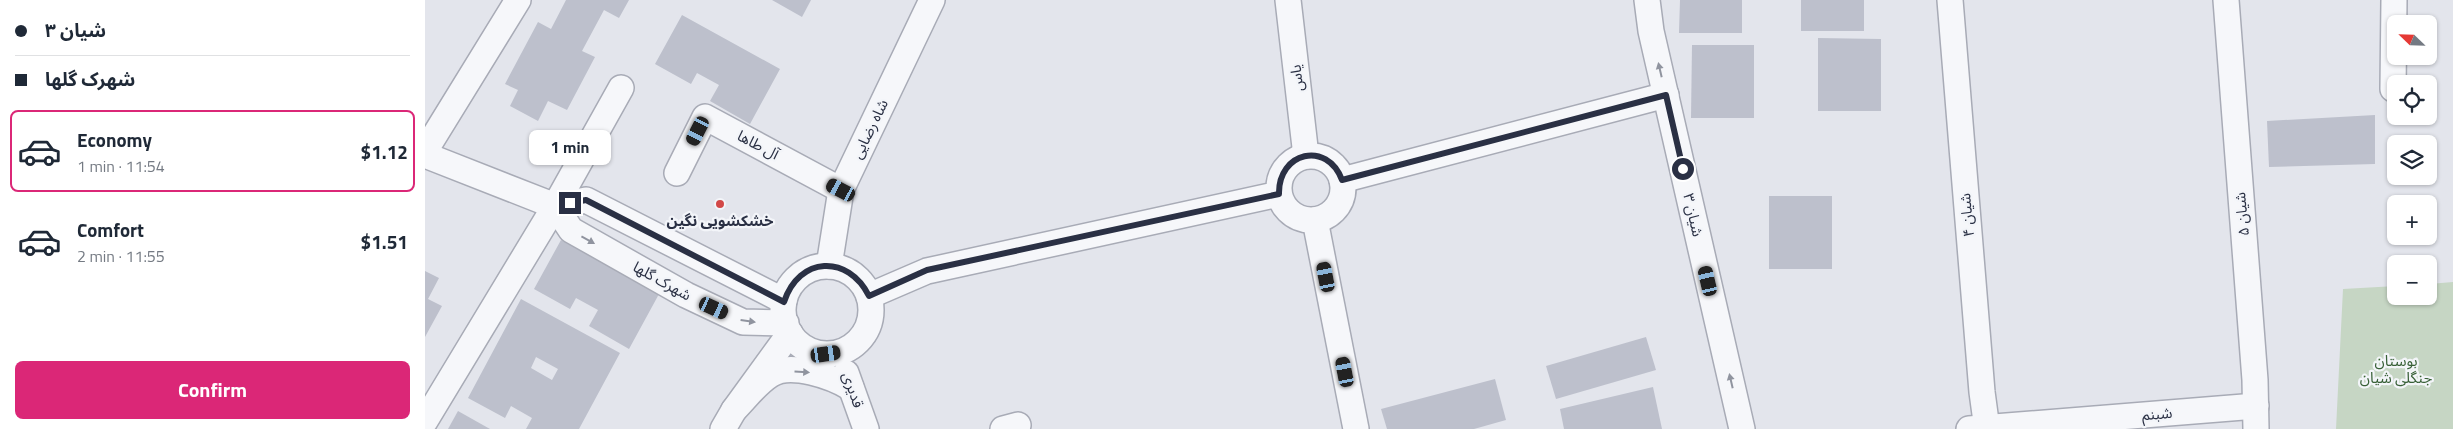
<!DOCTYPE html>
<meta charset="utf-8">
<style>
:root{--surface:#fff;--page:#f6f6f7;--text:#1f2937;--muted:#747a83;--line:#e0e1e3;--accent:#db2777}
body{margin:0;font-family:"Titillium Web","Noto Sans Arabic",sans-serif;background:var(--page);color:var(--text);height:100vh;display:flex;flex-direction:column;font-size:19px;white-space:nowrap}
*{box-sizing:border-box;margin:0}
p{font-size:16px;color:var(--muted)}
.icon{flex:none;width:28px;height:28px;fill:none;stroke:currentColor;stroke-width:2;stroke-linecap:round;stroke-linejoin:round}
.map{position:relative;flex:1;overflow:hidden}
.panel{display:flex;flex-direction:column;background:var(--surface);width:425px}
.panel>*{flex:none}
.top-card{display:grid;align-content:center;height:110px;padding:0 15px;background:var(--surface)}
.needle{width:32px;rotate:293deg}
.fabs{position:absolute;left:1962px;top:15px;display:grid;gap:10px}
.fabs a{display:grid;place-items:center;width:50px;height:50px;border-radius:8px;background:var(--surface);box-shadow:0 1px 4px #0004;font-size:25px}
.end{position:absolute;width:22px;height:22px;margin:-11px;border:6px solid #2a3044;background:#fff;box-shadow:0 0 0 2px #fff}
.from{border-radius:50%}
.bubble{position:absolute;height:35px;border-radius:8px;background:var(--surface);box-shadow:0 1px 4px #0004;font-size:16px;font-weight:700;line-height:35px;text-align:center}
.car{position:absolute;width:15px;height:30px;margin:-15px -8px;border-radius:6px;box-shadow:0 0 4px 1px #0007;background:linear-gradient(#222 24%,#8ab4d8 0 40%,#222 0 76%,#8ab4d8 0 86%,#222 0)}
.top-card b{display:flex;align-items:center;gap:18px;height:48px;font-size:19px}
.top-card b+b{border-top:1px solid var(--line)}
.top-card i{width:12px;height:12px;background:var(--text)}
ul{padding:0;list-style:none}
li{display:flex;align-items:center;gap:15px;height:82px;margin:0 10px 8px;padding:0 5px;border:2px solid transparent;border-radius:8px}
li div{flex:1}
li b{display:block;font-size:19px}
li em{font-style:normal;font-weight:700}
li.on{border-color:var(--accent)}
li>.icon{width:45px;height:45px;stroke-width:1.5}
.primary-button{display:flex;gap:10px;margin-top:auto;padding:10px 15px}
.primary-button a{flex:1;height:58px;border-radius:8px;background:var(--accent);color:#fff;font-size:20px;font-weight:700;line-height:58px;text-align:center}
main{display:flex;flex:1;min-height:0}
.map>svg:first-child{display:block}
</style>
<main>
<section class="panel">
<div class="top-card">
<b><i class="from"></i>شیان ۳</b>
<b><i></i>شهرک گلها</b>
</div>
<ul>
<li class="on"><svg class="icon" aria-label="car" viewBox="0 0 24 24"><path d="M5 17H2v-5l4-1 3-4h7l3 4 3 1v5h-3M9 17h6M6 11h13"/><circle cx="7" cy="17" r="2"/><circle cx="17" cy="17" r="2"/></svg><div><b>Economy</b><p>1 min · 11:54</p></div><em>$1.12</em></li>
<li><svg class="icon" aria-label="car" viewBox="0 0 24 24"><path d="M5 17H2v-5l4-1 3-4h7l3 4 3 1v5h-3M9 17h6M6 11h13"/><circle cx="7" cy="17" r="2"/><circle cx="17" cy="17" r="2"/></svg><div><b>Comfort</b><p>2 min · 11:55</p></div><em>$1.51</em></li>
</ul>
<div class="primary-button"><a>Confirm</a></div>
</section>
<div class="map">
<svg width="2028" height="429" viewBox="0 0 2028 429">
<rect width="100%" height="100%" fill="#e3e5ec"/>
<polygon fill="#c6d6c4" points="2028,282 2028,429 1911,429 1918,289 1971,286 1971,296 2004,296 2004,284"/>
<g fill="#bdc0cc" fill-rule="evenodd">
<polygon points="141,0 204,0 194,18 179,10 157,51 170,57 142,110 123,101 113,121 85,106 93,90 80,84 113,22 126,29"/>
<polygon points="347,0 386,0 377,17"/>
<polygon points="1255,0 1317,0 1317,33 1254,33"/>
<rect x="1376" y="0" width="63" height="31"/>
<polygon points="257,15 355,69 325,124 285,101 294,85 272,73 266,84 230,64"/>
<polygon points="1393,38 1456,39 1456,111 1393,111"/>
<polygon points="1267,45 1329,45 1329,118 1266,118"/>
<polygon points="1950,115 1950,164 1844,167 1842,121"/>
<rect x="1344" y="196" width="63" height="73"/>
<polygon points="136,240 234,294 204,349 164,326 173,310 151,298 145,309 109,289"/>
<polygon points="0,271 14,278 3,299 17,306 0,337"/>
<path d="M96,299l99,54 -41,76h-53l6,-11 -21,-12 -6,12 -37,-20zM111,357l22,12 -6,11 -21,-12z"/>
<polygon points="1221,337 1231,370 1131,399 1121,366"/>
<polygon points="1070,379 1081,420 1049,429 962,429 956,409"/>
<polygon points="1228,387 1237,429 1139,429 1135,409"/>
<polygon points="33,411 65,429 23,429"/>
</g>
<g fill="none" stroke-linecap="round" stroke-linejoin="round">
<defs>
<g id="street">
<polyline points="863,0 881,156"/>
<polyline points="1222,0 1226,31 1317,429"/>
<polyline points="1525,0 1557,392 1562,429"/>
<polyline points="1801,0 1830,380 1831,429"/>
<polyline points="1968,89 1969,0"/>
<polyline points="0,151 93,0"/>
<polyline points="0,155 130,206 161,200 359,301"/>
<circle cx="886" cy="188" r="32"/>
<polyline points="252,173 280,117 416,190"/>
<polyline points="917,180 1241,95"/>
<polyline points="130,206 146,230 261,295 318,322 361,323"/>
<polyline points="890,220 931,429"/>
<polyline points="404,266 416,190 507,0"/>
<circle cx="402" cy="310" r="44"/>
<polyline points="444,296 502,271 854,194"/>
<polyline points="421,373 441,429"/>
<path d="M309,410c11,-11 22,-26 36,-35 20,-14 63,2 81,13"/>
<polyline points="0,421 130,206 196,88"/>
<polyline points="298,429 309,410 365,333"/>
<polyline points="578,429 593,425"/>
<polyline points="1544,429 1831,406"/>
</g>
</defs>
<use href="#street" stroke="#a8abb6" stroke-width="28"/>
<use href="#street" stroke="#f6f7fa" stroke-width="25"/>
</g>
<defs><path id="oneway-solid" d="M-6-.8H1V-3.2L6.5 0L1 3.2V.8H-6Z" transform="scale(1.25)"/></defs>
<g fill="#90949f">
<use href="#oneway-solid" transform="translate(1235 70) rotate(-103)"/>
<use href="#oneway-solid" transform="translate(163 240) rotate(29)"/>
<use href="#oneway-solid" transform="translate(323 321) rotate(8)"/>
<use href="#oneway-solid" transform="translate(377 372) rotate(3)"/>
<use href="#oneway-solid" transform="translate(1306 381) rotate(-103)"/>
</g>
<g fill="none" stroke-linecap="round" stroke-linejoin="round">
<path stroke="#2a3044" stroke-width="6" d="M145,203l16,-3 198,102c15,-46 64,-48 85,-6l58,-26 352,-76c-1,-42 48,-54 63,-14l324,-85 17,74"/>
</g>
<circle fill="#d24847" stroke="#f3f5f9" stroke-width="2" cx="295" cy="204" r="5"/>
<g text-anchor="middle" stroke-width="4.5" stroke-linejoin="round" paint-order="stroke">
<g font-size="15" fill="#2a3044" stroke="#f3f5f9">
<text transform="translate(872 78) rotate(-97)" y="5">یاس</text>
<text transform="translate(445 129) rotate(-64)" y="5">شاه رضایی</text>
<text transform="translate(333 145) rotate(28)" y="5">آل طاها</text>
<text transform="translate(1817 214) rotate(-95)" y="5">شیان ۵</text>
<text transform="translate(1268 215) rotate(77)" y="5">شیان ۳</text>
<text transform="translate(1542 215) rotate(-95)" y="5">شیان ۴</text>
<text transform="translate(237 281) rotate(29)" y="5">شهرک گلها</text>
<text transform="translate(428 390) rotate(71)" y="5">قدیری</text>
<text transform="translate(1732 414) rotate(-5)" y="5">شبنم</text>
</g>
<g font-size="15" font-weight="bold" fill="#2a3044" stroke="#f3f5f9">
<text x="295" y="226">خشکشویی نگین</text>
</g>
<g font-size="15" fill="#386037" stroke="#f3f5f9">
<text x="1971" y="366">بوستان<tspan x="1971" dy="17">جنگلی شیان</tspan></text>
</g>
</g>
</svg>
<div class="fabs">
<a><svg class="needle" viewBox="-14 -14 28 28"><path d="M0-13l5 13h-10z" fill="#e53935"/><path d="M0 13l5-13h-10z" fill="#747a83"/></svg></a>
<a><svg class="icon" aria-label="locate" viewBox="0 0 24 24"><circle cx="12" cy="12" r="6"/><path d="M12 2v4M12 18v4M2 12h4M18 12h4"/></svg></a>
<a><svg class="icon" aria-label="layers" viewBox="0 0 24 24"><path d="M12 4l9 5-9 5-9-5zM3 14l9 5 9-5"/></svg></a>
<a>+</a>
<a>−</a>
</div>
<i class="end from" style="left:1258px;top:169px"></i>
<i class="end" style="left:145px;top:203px"></i>
<div class="bubble" style="left:104px;top:130px;width:82px">1 min</div>
<i class="car" style="left:273px;top:131px;rotate:207deg"></i>
<i class="car" style="left:416px;top:190px;rotate:298deg"></i>
<i class="car" style="left:901px;top:277px;rotate:349deg"></i>
<i class="car" style="left:1283px;top:281px;rotate:347deg"></i>
<i class="car" style="left:289px;top:308px;rotate:115deg"></i>
<i class="car" style="left:401px;top:354px;rotate:82deg"></i>
<i class="car" style="left:920px;top:372px;rotate:349deg"></i>
</div>
</main>
